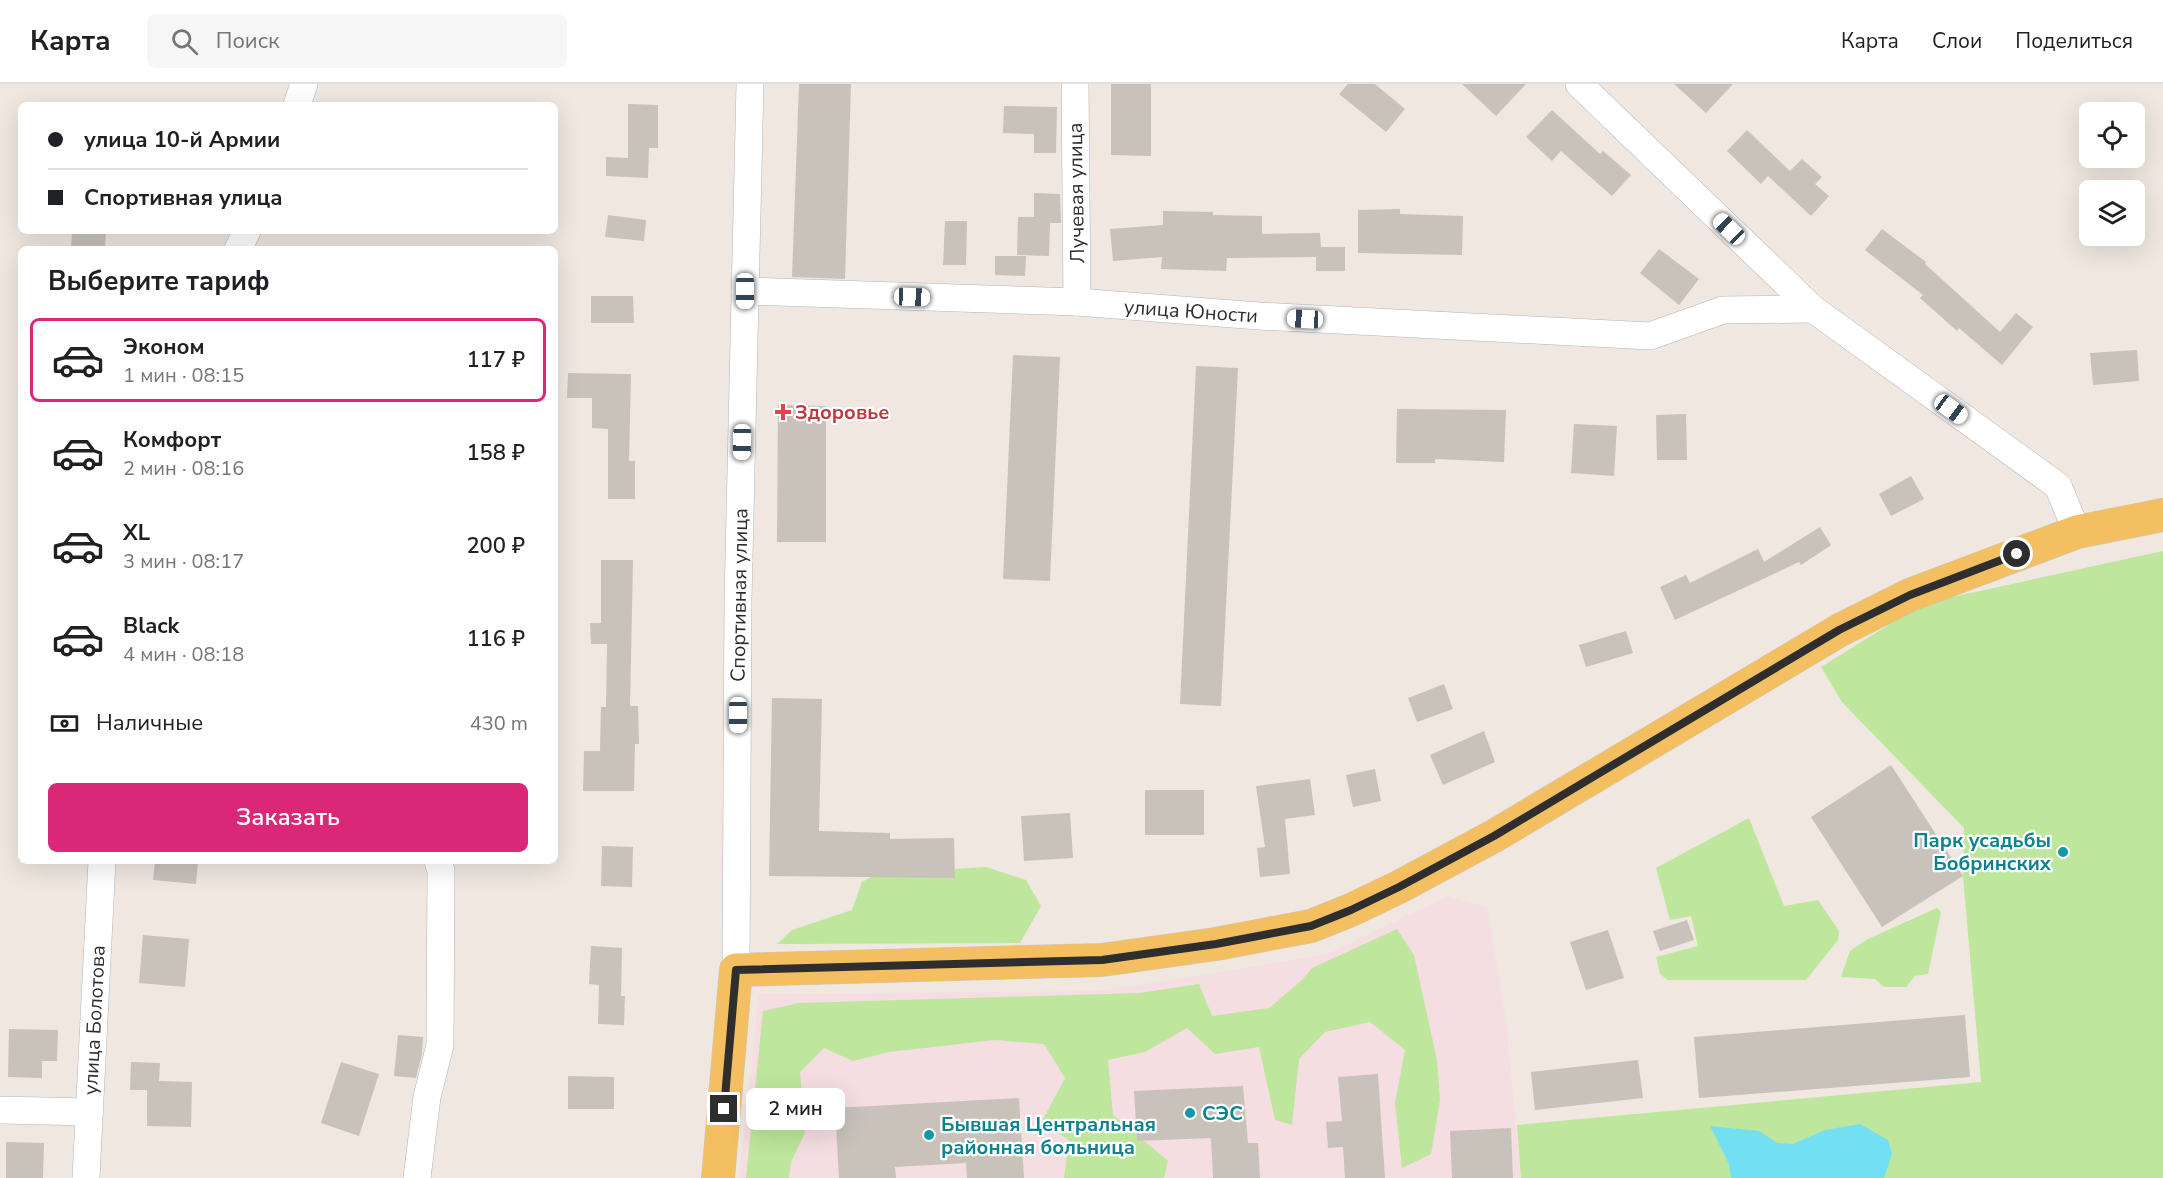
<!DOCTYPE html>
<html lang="ru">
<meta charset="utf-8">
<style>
:root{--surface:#fff;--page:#f6f6f6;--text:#202124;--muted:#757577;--line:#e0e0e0;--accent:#db2777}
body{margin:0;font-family:"Nunito Sans",sans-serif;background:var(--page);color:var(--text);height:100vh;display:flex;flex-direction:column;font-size:22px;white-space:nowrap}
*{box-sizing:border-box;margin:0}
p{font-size:20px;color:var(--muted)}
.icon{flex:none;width:33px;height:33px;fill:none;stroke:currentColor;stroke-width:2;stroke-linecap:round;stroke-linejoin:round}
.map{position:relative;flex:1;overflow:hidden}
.sheet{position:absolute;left:18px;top:162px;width:540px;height:618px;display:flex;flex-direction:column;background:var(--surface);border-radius:9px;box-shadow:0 6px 24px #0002}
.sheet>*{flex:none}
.guide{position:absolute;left:18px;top:18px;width:540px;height:132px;border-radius:9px;box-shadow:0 6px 24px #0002;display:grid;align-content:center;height:132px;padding:0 30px;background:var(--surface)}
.tools{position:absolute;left:2079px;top:18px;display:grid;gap:12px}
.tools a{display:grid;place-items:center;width:66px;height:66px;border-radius:9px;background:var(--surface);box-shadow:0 6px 24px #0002;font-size:30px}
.end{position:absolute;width:27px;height:27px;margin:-14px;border:8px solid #2e2e2e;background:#fff;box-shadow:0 0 0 3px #fff}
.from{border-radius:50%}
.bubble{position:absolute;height:42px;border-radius:9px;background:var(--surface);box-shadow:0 6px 24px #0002;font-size:20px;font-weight:600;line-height:42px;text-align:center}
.car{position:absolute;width:18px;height:36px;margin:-18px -9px;border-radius:8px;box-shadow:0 0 4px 2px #0007;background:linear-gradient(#fff 24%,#345 0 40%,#fff 0 76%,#345 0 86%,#fff 0)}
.guide b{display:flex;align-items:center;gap:21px;height:57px;font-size:22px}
.guide b+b{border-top:2px solid var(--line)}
.guide i{width:15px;height:15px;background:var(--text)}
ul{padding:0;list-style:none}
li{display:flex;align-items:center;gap:18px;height:84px;margin:0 12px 9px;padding:0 18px;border:3px solid transparent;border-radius:9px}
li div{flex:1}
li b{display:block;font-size:22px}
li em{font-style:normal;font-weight:600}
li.on{border-color:var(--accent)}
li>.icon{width:54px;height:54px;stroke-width:1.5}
h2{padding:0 30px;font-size:27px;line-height:72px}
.pay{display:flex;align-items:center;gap:15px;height:66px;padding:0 30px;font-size:22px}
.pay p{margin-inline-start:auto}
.primary-button{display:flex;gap:12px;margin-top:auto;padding:12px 30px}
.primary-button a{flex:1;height:69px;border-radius:9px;background:var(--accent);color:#fff;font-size:24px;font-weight:600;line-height:69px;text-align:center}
header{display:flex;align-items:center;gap:36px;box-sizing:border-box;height:84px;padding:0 30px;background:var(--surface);border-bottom:2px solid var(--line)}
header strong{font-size:28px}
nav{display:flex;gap:33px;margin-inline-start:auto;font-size:21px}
.search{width:420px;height:54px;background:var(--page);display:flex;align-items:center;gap:15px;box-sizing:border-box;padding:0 21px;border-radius:9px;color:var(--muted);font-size:22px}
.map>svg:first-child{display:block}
</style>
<header>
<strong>Карта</strong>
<div class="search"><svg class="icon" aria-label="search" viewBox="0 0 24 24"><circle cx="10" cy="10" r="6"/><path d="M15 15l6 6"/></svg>Поиск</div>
<nav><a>Карта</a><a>Слои</a><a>Поделиться</a></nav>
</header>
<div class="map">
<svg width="2163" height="1094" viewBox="0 0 2163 1094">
<rect width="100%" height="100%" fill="#efe7e0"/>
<polygon fill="#f5dee2" points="1447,812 1487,823 1506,936 1521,1094 739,1094 759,910 1101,907 1328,870"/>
<g fill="#bee69c">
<polygon points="2163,467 2163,1094 1521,1094 1517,1041 1981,998 1963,792 1964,744 1842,618 1821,583 1895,537 1934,517"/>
<polygon points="1749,734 1784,822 1818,816 1839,847 1838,856 1806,896 1668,896 1660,890 1656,873 1698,862 1691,832 1670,836 1656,784"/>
<polygon points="898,779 954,785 986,783 1026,796 1041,822 1020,859 777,860 792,846 852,826 862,798"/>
<polygon points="1937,824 1941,828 1928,890 1915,892 1906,903 1884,903 1875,895 1841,893 1850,867 1868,855"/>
<polygon points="1397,845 1414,871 1437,976 1440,1016 1431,1070 1402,1084 1395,1019 1405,966 1370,938 1325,948 1299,975 1292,1041 1275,1036 1259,963 1215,970 1187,944 1145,968 1108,976 1113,1031 1168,1077 1164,1094 1064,1094 1069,1056 1041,1039 1065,994 1044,960 995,956 889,968 853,977 824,964 800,988 805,1049 791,1078 789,1094 746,1094 763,927 799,919 1140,909 1199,900 1212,932 1269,924 1302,896 1312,884"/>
</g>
<polygon fill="#73dff2" points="1860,1040 1888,1056 1892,1070 1884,1094 1731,1094 1729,1080 1710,1042 1759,1047 1777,1059 1793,1060 1825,1046"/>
<g fill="#c8c2bb">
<polygon points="799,0 851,0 845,195 792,193"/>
<polygon points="1111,0 1151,0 1151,72 1111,71"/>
<polygon points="1348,0 1375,0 1405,25 1386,48 1339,10"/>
<polygon points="1462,0 1526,0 1496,32"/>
<polygon points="1674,0 1733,0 1706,29"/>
<polygon points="628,20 658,21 658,64 649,64 648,94 606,92 606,73 628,74"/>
<polygon points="1004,22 1057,23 1056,69 1034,69 1034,50 1003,49"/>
<polygon points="1552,26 1600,70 1603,67 1631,91 1612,112 1561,67 1552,77 1526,53"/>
<polygon points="1747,46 1790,87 1802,75 1822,93 1815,100 1829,112 1811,132 1768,92 1761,100 1727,67"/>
<polygon points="1034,109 1060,110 1061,139 1050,139 1049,172 1017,171 1018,133 1034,133"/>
<polygon points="1400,125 1400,130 1463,132 1462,171 1358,169 1358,126"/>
<polygon points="1163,127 1213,128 1213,131 1262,132 1262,150 1320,149 1321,163 1345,163 1345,187 1316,187 1316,173 1227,174 1226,187 1161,185 1162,173 1113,177 1110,145 1163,141"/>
<polygon points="608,131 646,136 644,157 605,153"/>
<polygon points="945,137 967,137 966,181 943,181"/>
<polygon points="1882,145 1926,178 1925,180 2000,248 2016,229 2033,243 2002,281 1959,244 1957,247 1920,214 1923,211 1865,166"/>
<polygon points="72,147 106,147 105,165 71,165"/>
<polygon points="1659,165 1699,195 1679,221 1640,189"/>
<polygon points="995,172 1026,172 1025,192 995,191"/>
<polygon points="591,212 633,212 634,239 591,239"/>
<polygon points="2137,266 2139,297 2093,301 2090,269"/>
<polygon points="1013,271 1060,273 1050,497 1003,495"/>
<polygon points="1196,282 1238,284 1221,622 1180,620"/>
<polygon points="568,289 631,290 629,377 635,377 635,415 608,415 608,345 592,344 592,314 567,314"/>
<polygon points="778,321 826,322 826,458 777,458"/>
<polygon points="1397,325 1506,326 1504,378 1435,375 1435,379 1396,379"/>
<polygon points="1686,330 1687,376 1657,376 1656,331"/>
<polygon points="1574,340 1617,342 1614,392 1571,389"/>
<polygon points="1911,392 1924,415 1891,432 1879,410"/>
<polygon points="1820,443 1831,461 1801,481 1799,478 1675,536 1660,503 1686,491 1690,499 1758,465 1764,478"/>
<polygon points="601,476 633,476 630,622 638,622 639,660 635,660 634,707 583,707 584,667 600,667 601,623 606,623 607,560 591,560 590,539 601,539"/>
<polygon points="1626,547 1633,569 1586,583 1579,561"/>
<polygon points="1444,600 1453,625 1417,638 1408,614"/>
<polygon points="772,614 822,615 819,747 890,749 890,755 954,754 955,794 769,792"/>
<polygon points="1484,647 1495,678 1443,701 1430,671"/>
<polygon points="1891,681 1963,792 1882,843 1811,733"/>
<polygon points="1375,685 1381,717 1353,723 1346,691"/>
<polygon points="1310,695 1315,731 1285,735 1290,790 1260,793 1257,764 1265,763 1256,702"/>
<rect x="1145" y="706" width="59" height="45"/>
<polygon points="1070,729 1073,774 1024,777 1021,732"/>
<polygon points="602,762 633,763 632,803 601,802"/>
<polygon points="155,777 198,777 196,800 153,796"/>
<polygon points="1687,836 1694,856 1660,867 1653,847"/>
<polygon points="1608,846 1624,894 1586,906 1570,858"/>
<polygon points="143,851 189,855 185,903 139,899"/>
<polygon points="591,862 622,864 621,912 625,912 624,941 598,940 599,901 589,900"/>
<polygon points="1965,931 1970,993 1699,1014 1694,953"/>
<polygon points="9,945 58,946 57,977 42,977 42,994 8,993"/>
<polygon points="398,951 423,953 422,970 416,994 394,992"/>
<polygon points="1638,976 1643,1014 1535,1026 1531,988"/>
<polygon points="131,978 160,979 159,997 192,998 191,1043 147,1042 147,1006 130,1006"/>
<polygon points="341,978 379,990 359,1052 321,1039"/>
<polygon points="1378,990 1385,1094 1345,1094 1343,1063 1328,1064 1326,1038 1342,1037 1338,993"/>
<polygon points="568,992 614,993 614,1025 568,1025"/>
<polygon points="1243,1002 1248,1059 1258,1059 1260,1094 1213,1094 1211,1054 1137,1057 1134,1007"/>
<polygon points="1019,1014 1024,1094 967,1094 966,1079 895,1083 896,1094 839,1094 835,1024"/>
<polygon points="1511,1044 1513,1094 1452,1094 1450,1047"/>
<polygon points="6,1058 44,1059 43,1094 6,1094"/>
</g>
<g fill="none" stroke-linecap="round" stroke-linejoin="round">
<defs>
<g id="minor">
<polyline points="1075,0 1077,218"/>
<polyline points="1579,0 1813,225 2058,402 2077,448"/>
<polyline points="297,21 304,0"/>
<polyline points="238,165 247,147"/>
<polyline points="745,207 1077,218 1259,232 1650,252 1723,226 1813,225"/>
<polyline points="736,886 738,515 750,0"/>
<polyline points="0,1026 89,1028"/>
<polyline points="86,1094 102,777"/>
<polyline points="417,1094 427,1013 440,961 441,787 438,777"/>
</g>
<polyline id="major" points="718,1094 736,886 1102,876 1216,860 1311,842 1351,826 1399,803 1494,752 1840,546 1910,511 2077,448 2163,431"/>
</defs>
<use href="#minor" stroke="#b0b4be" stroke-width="28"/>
<use href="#major" stroke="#c9c9c9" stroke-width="34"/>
<use href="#minor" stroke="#fff" stroke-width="27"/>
<use href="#major" stroke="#f4bf60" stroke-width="33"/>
</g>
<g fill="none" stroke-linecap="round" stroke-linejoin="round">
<polyline stroke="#2e2e2e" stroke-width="8" points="724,1025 736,886 1102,876 1216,860 1311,842 1351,826 1399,803 1494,752 1839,546 1910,511 2017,470"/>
</g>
<path fill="#e0444e" stroke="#fff" stroke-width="2" d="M780 319h6v6h6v6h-6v6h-6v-6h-6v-6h6z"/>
<g fill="#0f9aa8" stroke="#fff" stroke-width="2">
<circle cx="2063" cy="768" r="6"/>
<circle cx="1190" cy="1029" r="6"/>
<circle cx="929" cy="1051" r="6"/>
</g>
<g text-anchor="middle" stroke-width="4.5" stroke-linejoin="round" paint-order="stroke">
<g font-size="20" fill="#2e2e2e" stroke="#fff">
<text transform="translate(1076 109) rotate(-91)" y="7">Лучевая улица</text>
<text transform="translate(1191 227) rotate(4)" y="7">улица Юности</text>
<text transform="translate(739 511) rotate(-89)" y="7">Спортивная улица</text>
<text transform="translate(94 936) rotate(-87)" y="7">улица Болотова</text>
</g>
<g font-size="20" font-weight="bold" fill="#be3a42" stroke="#fff" text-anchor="start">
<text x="795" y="335">Здоровье</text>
</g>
<g font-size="20" font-weight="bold" fill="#0d838f" stroke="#fff" text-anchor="start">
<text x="2051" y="763" text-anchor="end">Парк усадьбы<tspan x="2051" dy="23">Бобринских</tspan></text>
<text x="1202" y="1036">СЭС</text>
<text x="941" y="1047">Бывшая Центральная<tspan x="941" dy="23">районная больница</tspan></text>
</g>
</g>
</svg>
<div class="tools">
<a><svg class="icon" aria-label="locate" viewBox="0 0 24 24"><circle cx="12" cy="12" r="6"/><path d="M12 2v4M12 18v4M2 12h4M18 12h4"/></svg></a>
<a><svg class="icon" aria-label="layers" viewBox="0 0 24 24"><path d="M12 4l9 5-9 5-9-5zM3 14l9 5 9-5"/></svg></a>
</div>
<i class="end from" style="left:2017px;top:470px"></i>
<i class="end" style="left:724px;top:1025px"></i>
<div class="bubble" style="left:746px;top:1004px;width:99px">2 мин</div>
<i class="car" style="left:1729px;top:145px;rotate:314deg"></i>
<i class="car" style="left:745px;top:207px;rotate:180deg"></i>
<i class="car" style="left:912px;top:213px;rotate:92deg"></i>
<i class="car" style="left:1305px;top:235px;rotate:273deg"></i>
<i class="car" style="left:1951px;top:325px;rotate:126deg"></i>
<i class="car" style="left:742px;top:358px;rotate:181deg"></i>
<i class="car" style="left:738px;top:631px;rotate:180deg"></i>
<div class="guide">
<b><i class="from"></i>улица 10-й Армии</b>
<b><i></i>Спортивная улица</b>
</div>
<section class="sheet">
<h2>Выберите тариф</h2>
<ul>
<li class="on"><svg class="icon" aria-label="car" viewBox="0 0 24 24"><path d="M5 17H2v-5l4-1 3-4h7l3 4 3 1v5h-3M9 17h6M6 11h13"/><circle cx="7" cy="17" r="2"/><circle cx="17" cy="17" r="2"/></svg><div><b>Эконом</b><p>1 мин · 08:15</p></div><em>117 ₽</em></li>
<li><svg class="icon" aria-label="car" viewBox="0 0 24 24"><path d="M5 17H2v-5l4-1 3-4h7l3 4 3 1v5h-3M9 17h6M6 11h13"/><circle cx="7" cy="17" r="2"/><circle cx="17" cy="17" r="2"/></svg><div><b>Комфорт</b><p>2 мин · 08:16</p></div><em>158 ₽</em></li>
<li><svg class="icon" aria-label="car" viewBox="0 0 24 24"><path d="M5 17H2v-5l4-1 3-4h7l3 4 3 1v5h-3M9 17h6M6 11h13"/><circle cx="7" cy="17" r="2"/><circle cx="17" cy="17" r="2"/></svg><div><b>XL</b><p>3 мин · 08:17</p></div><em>200 ₽</em></li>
<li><svg class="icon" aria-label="car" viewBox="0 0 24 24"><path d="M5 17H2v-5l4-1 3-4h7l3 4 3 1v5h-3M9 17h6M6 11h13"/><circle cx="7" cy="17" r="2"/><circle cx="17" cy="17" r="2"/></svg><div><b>Black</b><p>4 мин · 08:18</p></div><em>116 ₽</em></li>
</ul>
<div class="pay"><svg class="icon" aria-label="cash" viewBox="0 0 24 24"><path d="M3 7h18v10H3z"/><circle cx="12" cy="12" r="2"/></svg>Наличные<p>430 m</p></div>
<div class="primary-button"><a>Заказать</a></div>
</section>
</div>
